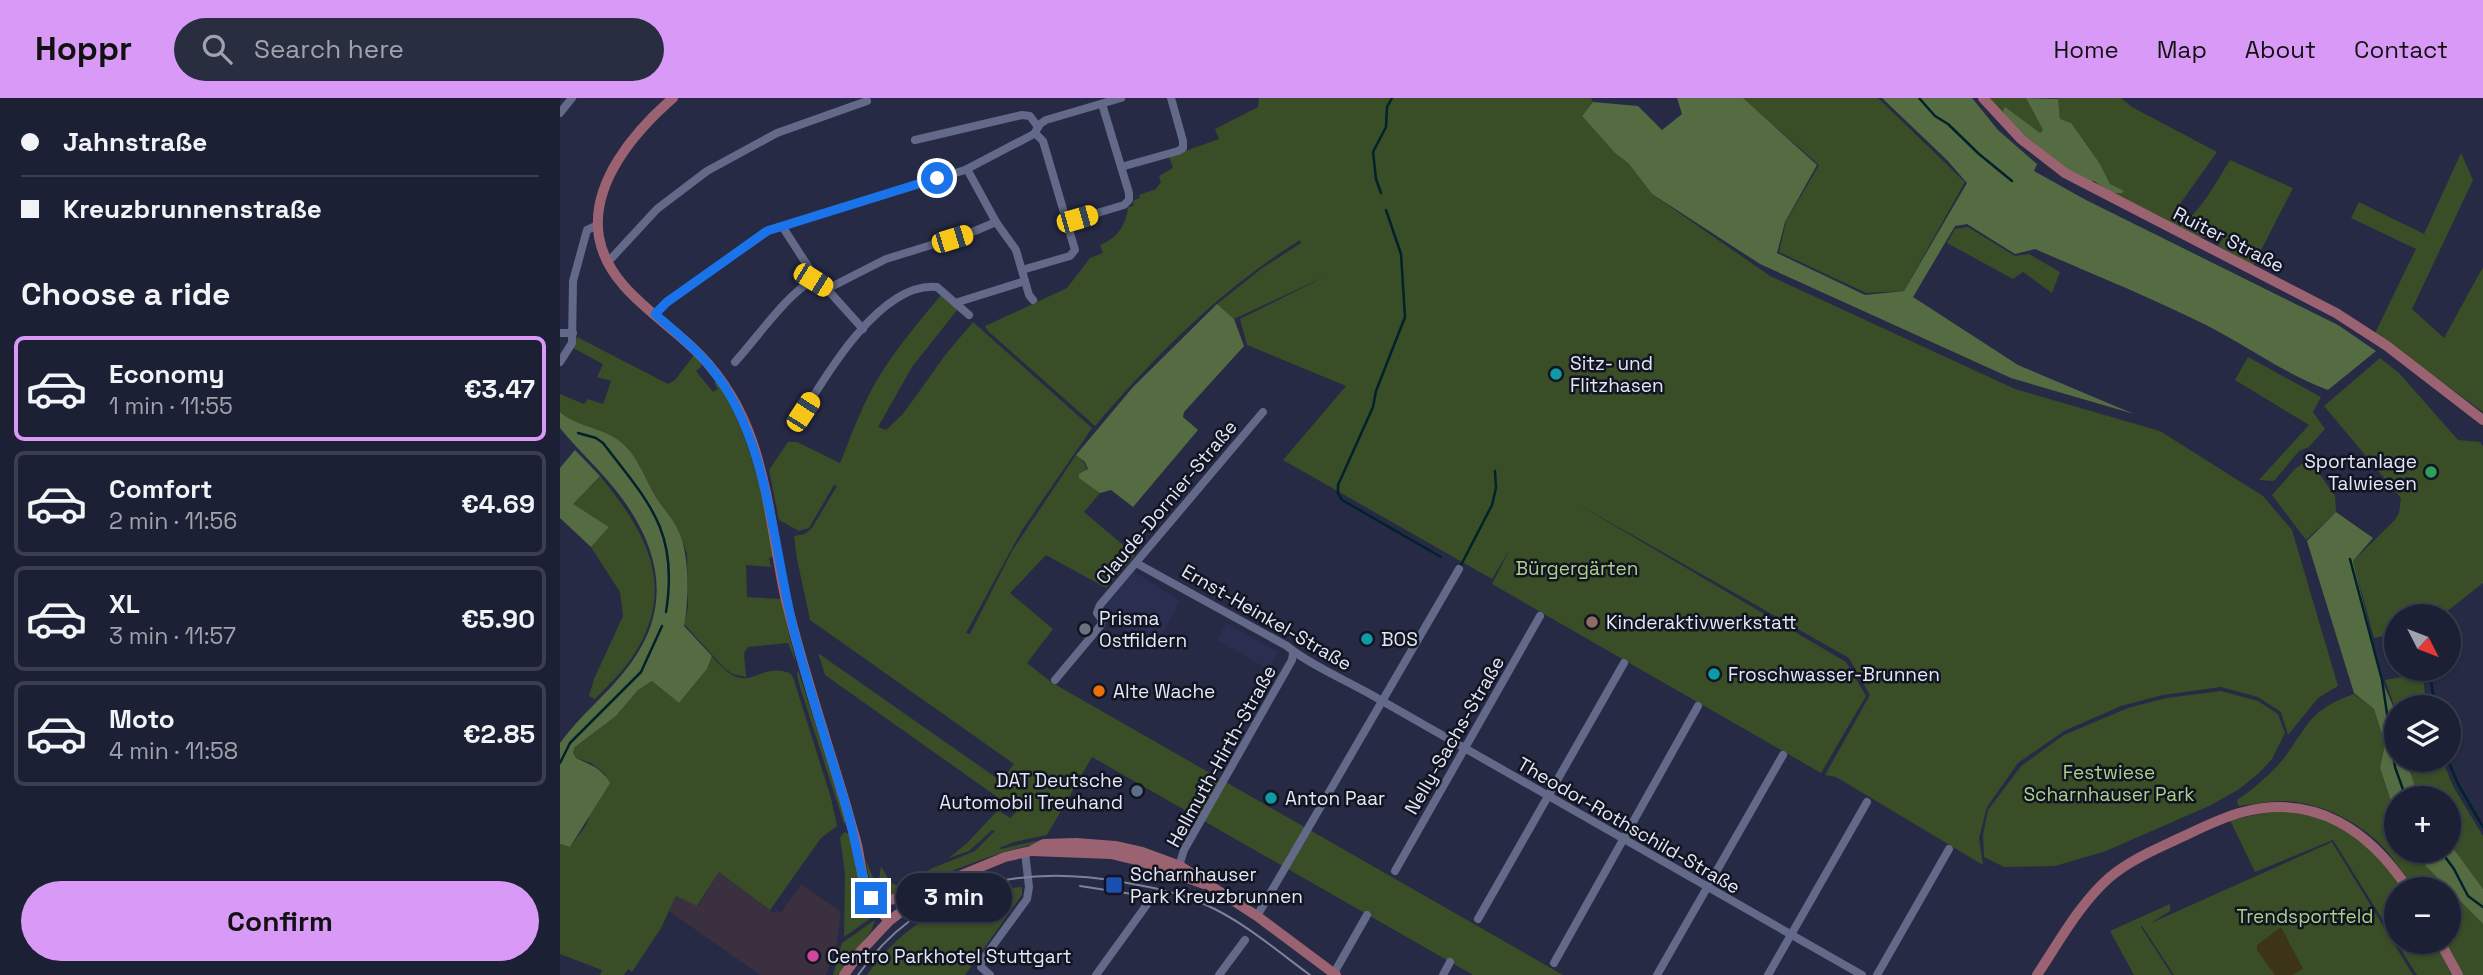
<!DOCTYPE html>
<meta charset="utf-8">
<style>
:root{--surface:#1c2034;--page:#292d40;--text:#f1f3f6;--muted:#a0a3ac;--line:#3a3e4f;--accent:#d99af7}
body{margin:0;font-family:"Space Grotesk",sans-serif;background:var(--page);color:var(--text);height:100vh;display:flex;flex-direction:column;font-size:26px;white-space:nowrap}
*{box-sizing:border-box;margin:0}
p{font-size:23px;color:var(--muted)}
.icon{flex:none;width:38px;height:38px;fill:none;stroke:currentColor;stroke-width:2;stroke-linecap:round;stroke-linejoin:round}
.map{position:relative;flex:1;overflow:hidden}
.side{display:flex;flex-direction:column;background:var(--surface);width:560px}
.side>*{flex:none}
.guide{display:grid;align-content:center;height:154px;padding:0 21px;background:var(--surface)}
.needle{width:46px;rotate:132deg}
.buttons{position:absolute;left:1824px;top:506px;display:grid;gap:14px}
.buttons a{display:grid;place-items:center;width:77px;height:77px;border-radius:50%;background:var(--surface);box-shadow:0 2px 5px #0004,0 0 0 2px var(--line);font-size:35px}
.end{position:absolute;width:32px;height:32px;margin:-16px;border:9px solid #1a73e8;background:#fff;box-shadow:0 0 0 4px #fff}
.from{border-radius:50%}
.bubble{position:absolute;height:49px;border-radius:24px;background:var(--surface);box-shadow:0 2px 5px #0004,0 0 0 2px var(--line);font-size:23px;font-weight:700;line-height:49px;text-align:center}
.car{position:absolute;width:21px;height:42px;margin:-21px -10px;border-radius:9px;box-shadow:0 0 5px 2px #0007;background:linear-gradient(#f5c518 24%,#345 0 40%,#f5c518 0 76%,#345 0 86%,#f5c518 0)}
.guide b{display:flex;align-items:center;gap:24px;height:66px;font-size:26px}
.guide b+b{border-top:2px solid var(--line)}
.guide i{width:18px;height:18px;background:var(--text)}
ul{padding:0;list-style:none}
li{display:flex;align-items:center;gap:21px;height:105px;margin:0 14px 10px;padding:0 7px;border:4px solid var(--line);border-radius:10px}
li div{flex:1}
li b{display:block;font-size:26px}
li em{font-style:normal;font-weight:700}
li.active{border-color:var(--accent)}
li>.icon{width:63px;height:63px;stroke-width:1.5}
h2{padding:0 21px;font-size:32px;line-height:84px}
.primary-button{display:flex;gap:14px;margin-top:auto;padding:14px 21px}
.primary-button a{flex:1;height:80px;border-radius:42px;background:var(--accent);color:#111;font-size:28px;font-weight:700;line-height:80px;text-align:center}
header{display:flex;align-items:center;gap:42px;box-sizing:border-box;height:98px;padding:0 35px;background:var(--accent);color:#111}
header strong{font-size:33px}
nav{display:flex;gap:38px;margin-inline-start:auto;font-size:24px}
.search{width:490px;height:63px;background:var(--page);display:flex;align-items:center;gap:18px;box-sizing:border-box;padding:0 24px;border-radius:38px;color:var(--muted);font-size:26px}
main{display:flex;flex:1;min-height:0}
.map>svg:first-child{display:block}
</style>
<header>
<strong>Hoppr</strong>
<div class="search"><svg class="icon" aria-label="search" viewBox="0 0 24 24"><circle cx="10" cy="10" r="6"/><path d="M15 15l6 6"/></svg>Search here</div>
<nav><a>Home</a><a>Map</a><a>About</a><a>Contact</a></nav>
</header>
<main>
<section class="side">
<div class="guide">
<b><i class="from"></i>Jahnstraße</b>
<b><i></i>Kreuzbrunnenstraße</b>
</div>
<h2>Choose a ride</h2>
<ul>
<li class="active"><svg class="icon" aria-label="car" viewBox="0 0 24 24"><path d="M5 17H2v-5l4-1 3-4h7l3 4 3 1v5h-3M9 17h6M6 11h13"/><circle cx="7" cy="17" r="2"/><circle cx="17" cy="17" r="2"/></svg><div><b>Economy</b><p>1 min · 11:55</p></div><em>€3.47</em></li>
<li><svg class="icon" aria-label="car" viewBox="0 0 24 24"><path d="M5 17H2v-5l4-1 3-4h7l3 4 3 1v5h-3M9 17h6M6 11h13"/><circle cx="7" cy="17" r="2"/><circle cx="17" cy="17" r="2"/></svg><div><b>Comfort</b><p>2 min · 11:56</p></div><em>€4.69</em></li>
<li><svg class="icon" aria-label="car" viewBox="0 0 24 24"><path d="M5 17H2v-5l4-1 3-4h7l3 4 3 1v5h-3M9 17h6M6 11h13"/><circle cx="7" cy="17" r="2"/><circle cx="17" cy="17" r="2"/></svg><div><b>XL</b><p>3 min · 11:57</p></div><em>€5.90</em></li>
<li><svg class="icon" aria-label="car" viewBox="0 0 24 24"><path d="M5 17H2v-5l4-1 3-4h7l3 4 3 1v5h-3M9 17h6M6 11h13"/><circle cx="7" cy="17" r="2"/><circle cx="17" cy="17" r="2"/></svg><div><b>Moto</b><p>4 min · 11:58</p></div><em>€2.85</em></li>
</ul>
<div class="primary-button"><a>Confirm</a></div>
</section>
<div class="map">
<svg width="1923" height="877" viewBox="0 0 1923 877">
<rect width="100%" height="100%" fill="#262a45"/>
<polygon fill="#3a303f" points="159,774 214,815 217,813 221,815 241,786 281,814 276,850 266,877 200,877 109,813 116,798 138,808"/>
<g fill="#2a2f51">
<polygon points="573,473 620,503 592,554 541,511"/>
<polygon points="666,525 718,554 708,571 657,542"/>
</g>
<g fill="#394d27">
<path d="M699,0h332l2,4 -11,14 33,37 14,11 23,30 118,82 245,113 145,42 103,65 29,34 46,156 -20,12 -30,37 -7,-23 -23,-15 -37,-10 -58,8 -42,11 -57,25 -46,32 -31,44 -8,31 4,27 -147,-88 -11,-2 45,-80 -21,-37 -273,-155 270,159 20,34 -45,77 -329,-189 18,-35 -18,30 -209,-119 63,-74 -99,-41 -7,-26 88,-44 -94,44 -17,-15 44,-35 40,-26 -1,-3c-80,50 -144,115 -205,186l-107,-95 -3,-5 82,-38 23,-30 13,-5 -3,-8c17,-7 26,-19 28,-38l5,-1 1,-6 6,-2 -1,-3 17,-6 5,-7 -2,-6 14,-8 -4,-11 50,-18 -4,-10 43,-22z"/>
<polygon points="1182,0 1318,0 1405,84 1344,193 1306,195 1219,154 1226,123 1259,67"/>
<polygon points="1429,0 1466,0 1483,32 1480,35 1447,23"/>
<path d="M1497,0h64l11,9 85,45 -42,59 4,15c20,-11 39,-47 51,-66l63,28 -40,78 -35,-20 5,-8 -24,-1 -89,-44v-9l-10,-20 -40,-45z"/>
<polygon points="1901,55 1913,82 1852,211 1884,240 1923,169 1923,314 1815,235 1856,151 1791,120 1799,104 1864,136"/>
<polygon points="1408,129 1455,158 1469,156 1500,174 1492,195 1463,174 1453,181 1387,145 1395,131"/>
<path d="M382,196l16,15 -46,58 -34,60 8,3 17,-16 43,-60 27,-32 119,106 -70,102 -56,103 4,1 42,-83 64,-96c11,8 12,14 11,27l13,11 -16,19 51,43 -29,33 -60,-33 -36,38 43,36 -26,34 24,19 512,293h-90l-381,-218 -45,78 -33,7 -15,6 2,1 44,-10 1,3c-31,5 -60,16 -89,27 -17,6 -48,30 -66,28 -19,-3 -24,-21 -25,-37l9,23 4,-3 2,-14 9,16 6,3 6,-1 31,-16 42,-17 20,-20 -3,-1 -23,21 -20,7 18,-15 31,-33 12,8 7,-7 -192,-136 -7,-22 183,128 13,-17 -204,-144 -13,-61 -3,-23 11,-2 7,-6 25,-42 -3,-1 -25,43 -10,3 -20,-11 -10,-50 19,-28h9l43,21c10,-24 19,-50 32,-74 19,-35 45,-65 70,-95z"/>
<path d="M17,239l91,47 7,-4 19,-25 8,11 -6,5 17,21 5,-3 -4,-6 3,-1c36,58 44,109 57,175l-5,1 2,9 -25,-2 1,32 34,2 15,64 -8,-20 -40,4 -4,6 2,24 -13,-3 -8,-5 -41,-45 4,-17 -1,-53 -9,-24 -23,-33 -17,-35 -67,-40 -11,-10v-18l24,10 4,-5 15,5 8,-23 -14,-4 6,-13 -30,-16z"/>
<polygon points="1688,259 1761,299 1753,314 1765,331 1749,349 1739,353 1714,383 1699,382 1749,327 1675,282"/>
<polygon points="1820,260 1839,275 1898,342 1920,344 1923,348 1923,485 1881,518 1836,518 1836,535 1814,540 1793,463 1835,422 1839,415 1841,400 1764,308"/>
<polygon points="1749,361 1775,398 1776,414 1746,442 1712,397 1736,370"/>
<path d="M40,378c47,57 79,113 31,183 -10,15 -24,27 -36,40l-6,-3 5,-17 29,-63 -3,-24 -29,-45 18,-20 -37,-23z"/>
<path d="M152,558c37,46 44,4 78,17l3,4 38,121 6,28 -16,12 -51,72 -51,-38 -22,34 -21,-10 -15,32 -29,44 -4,-3 -4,6h-24l2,-5 -42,-16v-110l10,3 16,-22 20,-50 -15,-12 -15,-5 -3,-7 2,-4 41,-31 22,-26 14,-9 27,22 28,-34z"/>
<polygon points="238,572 286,722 284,726 240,589 237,577"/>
<polygon points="1862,575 1867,609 1836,609 1836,613 1825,582"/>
<polygon points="1661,593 1698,603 1718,616 1725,635 1712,661 1699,675 1678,692 1649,708 1546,753 1495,768 1444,769 1424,759 1423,737 1428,712 1461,668 1504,637 1568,610 1606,600"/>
<path d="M1794,596l20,15 11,35 -5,24 16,48v34l20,1 9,13 58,60v51h-20l-18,-33h3v-53h-35c-9,-14 -18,-29 -29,-41 -24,-26 -66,-47 -102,-47 -15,0 -30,4 -44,5l-1,-6c15,-10 29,-22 42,-36 29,-35 26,-53 75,-70z"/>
<polygon points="1846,662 1882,662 1894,690 1923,738 1923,791 1888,743 1888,700 1859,700"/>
<path d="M1715,713c13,1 27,1 39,5 36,12 70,40 89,73h-7v52l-63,-101 -78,32 -25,-52z"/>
<polygon points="285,734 291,737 302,793 315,817 284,839 285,775 280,739"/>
<polygon points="1772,744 1853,877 1614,877 1582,828 1581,829 1612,877 1574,877 1550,833 1610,806 1610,813 1591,825"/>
<path d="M462,789v8l-57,80h-98c35,-51 93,-85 155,-88z"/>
<polygon points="315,822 311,833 278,877 273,877 282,845"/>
<polygon points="1836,844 1875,844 1892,877 1857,877"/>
</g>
<g fill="#556c42">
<path d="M1117,0h66l74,67 -32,57 -8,31 88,42 39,-4 63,-108 -20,-23 -65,-62h90l26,32 39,34 -3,7 52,29 252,125 38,26 -48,39c-43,-16 -81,-44 -122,-65 -56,-28 -114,-51 -171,-76l-20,5 -48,-30 -12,2 -42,71 105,68 116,49 -123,-36 -251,-114 -108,-70 -23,-30 -14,-11 -33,-37 11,-14 45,4 24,24 20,-16z"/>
<polygon points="1466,0 1498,1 1500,21 1511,25 1540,66 1550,86 1564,93 1562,95 1550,95 1534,83 1530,84 1506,71 1447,23 1443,13 1445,9 1480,35 1483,32"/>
<polygon points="657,206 674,221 684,248 624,314 623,319 638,332 573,409 551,392 540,395 519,380 519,376 528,371 525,364 516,357 573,289"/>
<path d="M0,314c17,15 40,15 58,28 19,14 25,34 36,54 7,13 18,23 24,36 12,24 11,70 6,96l28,30 -5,13 -28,34 -27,-22 -14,9 -22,26 -41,31 -2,5 3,6c14,7 26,10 34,25l-40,64 -10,-3v-101c21,-29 50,-51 71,-80 44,-60 27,-121 -17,-175 -17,-21 -37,-39 -54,-60z"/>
<polygon points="15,352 40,378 13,406 49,429 31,449 0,420 0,370"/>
<polygon points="1776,414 1813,440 1793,463 1823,585 1836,615 1836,662 1846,662 1859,700 1836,700 1836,718 1820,670 1825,646 1814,611 1794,595 1747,443"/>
<polygon points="1888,743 1923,791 1923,826 1864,766 1856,753 1888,752"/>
</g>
<polygon fill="#3c3414" points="1721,829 1743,871 1732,877 1715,877 1697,852 1697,847"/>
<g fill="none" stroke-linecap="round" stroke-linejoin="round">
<g stroke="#01222b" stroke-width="2.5">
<polyline points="1359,0 1375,18 1388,26 1419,56 1452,83"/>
<polyline points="821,95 816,81 813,54 826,29 827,9 832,0"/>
<polyline points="826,112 841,156 845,219 816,293 813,309 778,387 778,395 782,402 881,459"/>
<path d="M18,335l18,5 7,5c46,60 76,88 63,169"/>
<polyline points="1790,461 1822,582 1835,669 1846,700"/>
<polyline points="900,469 932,407 936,390 935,373"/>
<polyline points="1869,570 1875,609"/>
<polyline points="1888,662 1898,686 1923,729"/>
<polyline points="0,665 10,645 81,574 102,528"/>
<polyline points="1880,752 1894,771 1908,798 1923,809"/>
</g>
<g stroke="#636988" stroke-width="8">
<polyline points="0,15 12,0"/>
<polyline points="355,42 462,17 470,18 478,29"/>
<polyline points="561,69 618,53 623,50 623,43 611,0"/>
<polyline points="407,71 436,124 456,152 469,197 473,202"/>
<polyline points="507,124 564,107 569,102 569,95 542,6"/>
<polyline points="222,128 251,173 253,182 267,191 303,231"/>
<polyline points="48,164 97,111 147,73 217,35 307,3"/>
<polyline points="462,172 510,158 515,152 483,43 475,35"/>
<polyline points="267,191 326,161 410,135 436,124"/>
<polyline points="395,205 465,183"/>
<polyline points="95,216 107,204 209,132 405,72 474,36 480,26 486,22 561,0"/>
<polyline points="0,235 13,235"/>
<polyline points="0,264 12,245 13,183 27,132 38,127"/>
<path d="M175,264c22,-24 52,-68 78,-82"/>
<path d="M240,320c25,-42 81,-137 137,-131l32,28"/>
<path d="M576,465l151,83c18,16 60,35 83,48l492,281"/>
<polyline points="495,582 541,527 542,522 537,515 540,507 703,314"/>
<polyline points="618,771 624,752 732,562 733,556"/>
<polyline points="835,773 980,518"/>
<polyline points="697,818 899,471"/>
<polyline points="918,821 1064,565"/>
<polyline points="994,865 1138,608"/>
<polyline points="774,875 807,817"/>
<polyline points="430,877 421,869 421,864 467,801 469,789 465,754"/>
<polyline points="536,877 588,805"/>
<polyline points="659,877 685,842"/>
<polyline points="883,877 890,864"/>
<polyline points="1097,877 1223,657"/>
<polyline points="1208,877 1307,704"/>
<polyline points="1317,877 1389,751"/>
</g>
<g stroke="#9b6372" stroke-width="10">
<path d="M113,0c-38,33 -83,85 -74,139 9,53 67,82 101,118 23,24 41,54 52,86 17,49 22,103 33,155 17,72 41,142 62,213 3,12 7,24 10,36 4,17 4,35 13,51 5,9 12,17 19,25"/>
<polyline points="1423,0 1461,41 1505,75 1776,215 1827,248 1923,322"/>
<polyline points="472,753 551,756 580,763 644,786"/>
<polyline points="308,791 328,802 356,798"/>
<polyline points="1880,844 1898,877"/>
<polyline points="284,877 301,853 329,823 366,795 399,778 445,759 471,753 484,746 516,745 555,748 582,754 620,768 697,818 776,877"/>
<path d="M1477,877c22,-33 43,-72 73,-98 21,-18 49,-29 74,-41 19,-9 39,-19 59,-24 72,-19 127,19 165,77"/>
</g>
<g stroke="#7e8299" stroke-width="2">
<polyline points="520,788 572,796"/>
<path d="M298,877c63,-90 159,-112 264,-93 28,5 56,10 82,22 39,17 72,46 106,71"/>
</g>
</g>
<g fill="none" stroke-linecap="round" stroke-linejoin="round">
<path stroke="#1a73e8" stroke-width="9" d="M311,800c-13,-27 -15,-59 -24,-88 -17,-59 -38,-118 -53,-179 -21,-84 -25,-186 -78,-257 -17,-23 -40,-41 -61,-60l12,-12 100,-71 170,-53"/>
</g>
<g fill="#0f9aa8" stroke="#121420" stroke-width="2.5">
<circle cx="996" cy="276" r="7"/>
<circle cx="807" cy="541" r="7"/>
<circle cx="1154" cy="576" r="7"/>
<circle cx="711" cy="700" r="7"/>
</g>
<circle fill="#2e9e5b" stroke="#121420" stroke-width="2.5" cx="1871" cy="374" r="7"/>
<circle fill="#8d6e63" stroke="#121420" stroke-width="2.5" cx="1032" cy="524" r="7"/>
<circle fill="#6b7280" stroke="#121420" stroke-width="2.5" cx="525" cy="531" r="7"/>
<circle fill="#e8710a" stroke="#121420" stroke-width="2.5" cx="539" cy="593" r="7"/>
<circle fill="#5c6f8a" stroke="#121420" stroke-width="2.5" cx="577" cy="693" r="7"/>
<rect fill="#1a4fb4" stroke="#121420" stroke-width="2.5" x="545" y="778" width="18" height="18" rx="3.5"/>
<circle fill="#d1479c" stroke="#121420" stroke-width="2.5" cx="253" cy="858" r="7"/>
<g text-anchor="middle" stroke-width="5" stroke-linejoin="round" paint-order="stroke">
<g font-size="19" fill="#e3e7f9" stroke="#121420">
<text transform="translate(1669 141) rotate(27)" y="7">Ruiter Straße</text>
<text transform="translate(606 404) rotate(-50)" y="7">Claude-Dornier-Straße</text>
<text transform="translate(707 519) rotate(30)" y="7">Ernst-Heinkel-Straße</text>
<text transform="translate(894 637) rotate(-60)" y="7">Nelly-Sachs-Straße</text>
<text transform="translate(661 658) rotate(-61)" y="7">Hellmuth-Hirth-Straße</text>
<text transform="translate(1069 727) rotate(30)" y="7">Theodor-Rothschild-Straße</text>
</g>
<g font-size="19" fill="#e3e7f9" stroke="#121420" text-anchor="start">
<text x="1010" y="272">Sitz- und<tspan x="1010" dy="22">Flitzhasen</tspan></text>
<text x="1857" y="370" text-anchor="end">Sportanlage<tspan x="1857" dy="22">Talwiesen</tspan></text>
<text x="539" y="527">Prisma<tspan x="539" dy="22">Ostfildern</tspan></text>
<text x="1046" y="531">Kinderaktivwerkstatt</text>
<text x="821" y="548">BOS</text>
<text x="1168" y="583">Froschwasser-Brunnen</text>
<text x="553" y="600">Alte Wache</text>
<text x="563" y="689" text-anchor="end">DAT Deutsche<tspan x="563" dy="22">Automobil Treuhand</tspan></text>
<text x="725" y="707">Anton Paar</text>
<text x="570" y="783">Scharnhauser<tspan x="570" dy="22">Park Kreuzbrunnen</tspan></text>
<text x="267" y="865">Centro Parkhotel Stuttgart</text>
</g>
<g font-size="19" fill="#abd08d" stroke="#121420">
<text x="1017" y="477">Bürgergärten</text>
<text x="1549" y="681">Festwiese<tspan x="1549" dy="22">Scharnhauser Park</tspan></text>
<text x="1745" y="825">Trendsportfeld</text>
</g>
</g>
</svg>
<div class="buttons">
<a><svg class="needle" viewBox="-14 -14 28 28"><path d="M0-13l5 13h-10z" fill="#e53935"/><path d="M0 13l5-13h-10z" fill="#a0a3ac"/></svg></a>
<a><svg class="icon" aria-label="layers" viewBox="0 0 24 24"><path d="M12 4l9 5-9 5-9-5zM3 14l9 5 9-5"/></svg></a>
<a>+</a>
<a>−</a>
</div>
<i class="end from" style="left:377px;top:80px"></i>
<i class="end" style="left:311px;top:800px"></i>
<div class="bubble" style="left:336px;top:775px;width:116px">3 min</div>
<i class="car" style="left:517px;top:121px;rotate:74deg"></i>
<i class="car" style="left:392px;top:141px;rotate:73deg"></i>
<i class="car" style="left:253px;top:182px;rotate:122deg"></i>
<i class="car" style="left:243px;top:314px;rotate:33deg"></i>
</div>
</main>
